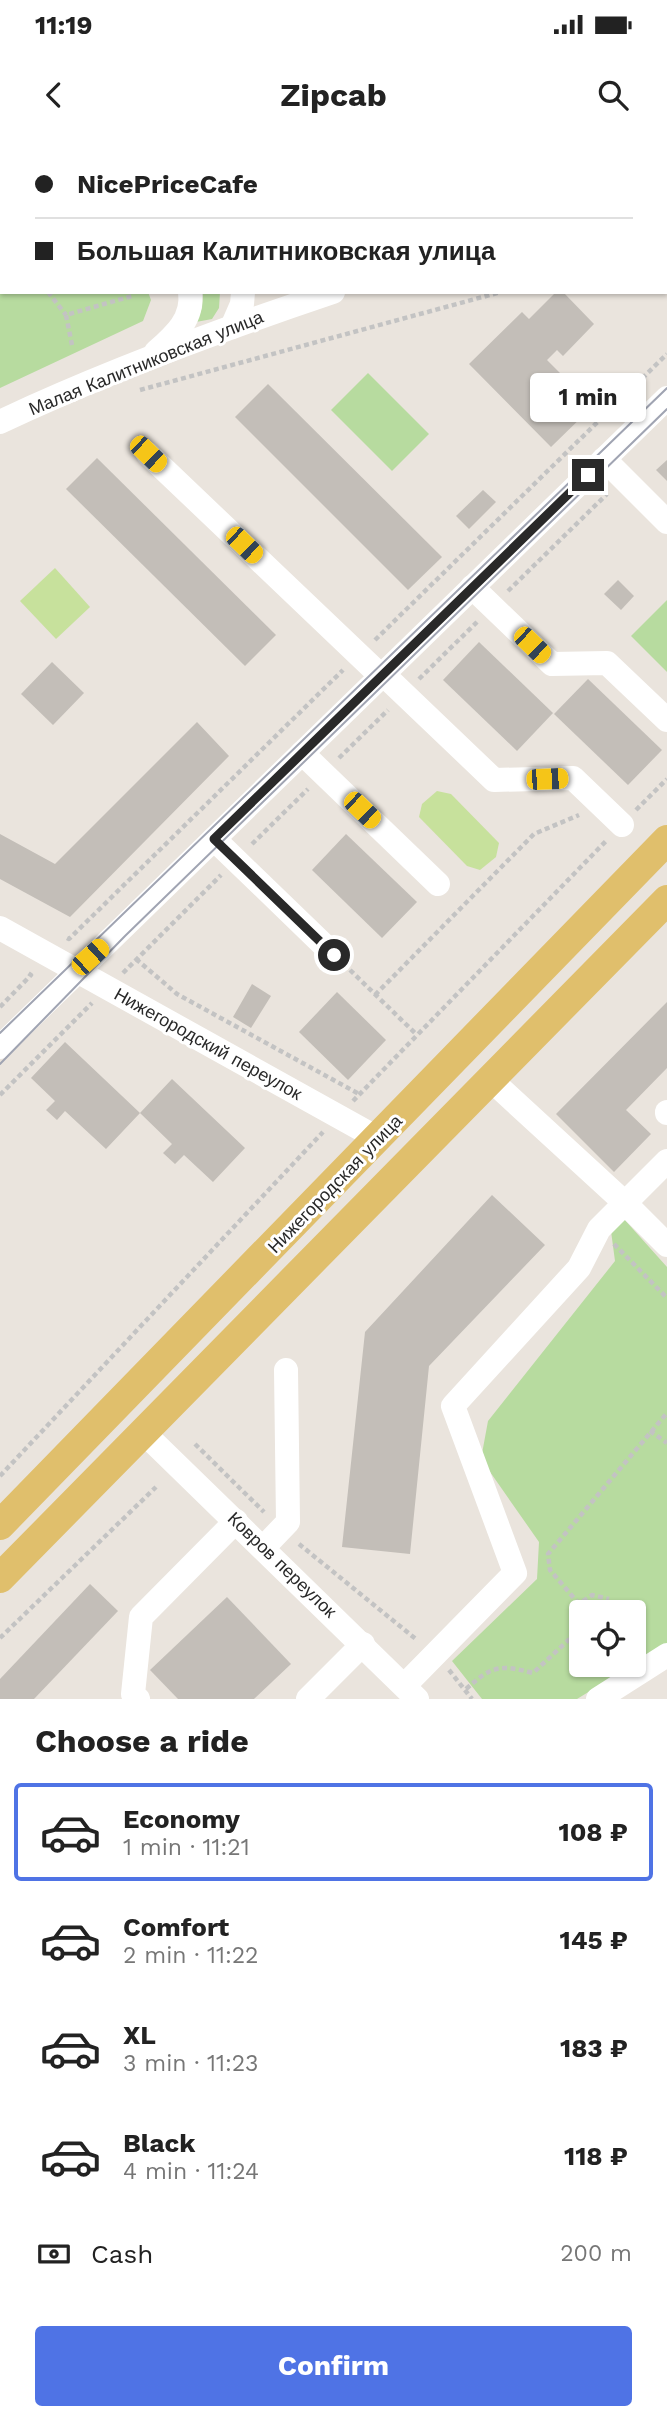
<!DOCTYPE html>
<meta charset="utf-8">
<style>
:root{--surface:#fff;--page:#f2f2f2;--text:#222;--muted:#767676;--line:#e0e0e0;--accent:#4f73e5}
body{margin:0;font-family:"Work Sans",sans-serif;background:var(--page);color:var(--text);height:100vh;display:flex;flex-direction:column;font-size:26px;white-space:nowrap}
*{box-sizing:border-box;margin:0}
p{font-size:23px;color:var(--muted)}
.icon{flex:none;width:38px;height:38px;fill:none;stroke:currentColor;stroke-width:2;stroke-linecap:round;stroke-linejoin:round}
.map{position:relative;height:1559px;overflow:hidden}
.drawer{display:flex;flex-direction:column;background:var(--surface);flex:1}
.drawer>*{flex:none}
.guide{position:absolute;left:0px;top:0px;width:668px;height:154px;box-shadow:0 2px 5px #0004;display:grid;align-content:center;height:154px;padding:0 35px;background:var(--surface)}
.tools{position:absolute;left:569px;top:1460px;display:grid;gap:14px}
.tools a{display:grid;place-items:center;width:77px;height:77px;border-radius:7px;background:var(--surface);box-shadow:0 2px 5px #0004;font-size:35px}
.end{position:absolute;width:32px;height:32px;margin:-16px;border:9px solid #292929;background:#fff;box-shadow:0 0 0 4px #fff}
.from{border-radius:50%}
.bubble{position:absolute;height:49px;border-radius:7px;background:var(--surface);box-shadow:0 2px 5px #0004;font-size:23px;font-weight:700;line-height:49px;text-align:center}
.car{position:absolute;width:21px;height:42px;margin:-21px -10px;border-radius:9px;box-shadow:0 0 5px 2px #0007;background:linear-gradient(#f5c518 24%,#345 0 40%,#f5c518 0 76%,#345 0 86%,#f5c518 0)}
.guide b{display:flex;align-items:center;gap:24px;height:66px;font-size:26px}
.guide b+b{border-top:2px solid var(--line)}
.guide i{width:18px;height:18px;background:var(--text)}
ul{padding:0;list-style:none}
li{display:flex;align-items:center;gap:21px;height:98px;margin:0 14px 10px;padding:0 21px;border:4px solid transparent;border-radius:7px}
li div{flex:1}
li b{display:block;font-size:26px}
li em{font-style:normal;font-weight:700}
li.on{border-color:var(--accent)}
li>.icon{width:63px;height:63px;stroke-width:1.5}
h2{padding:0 35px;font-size:32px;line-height:84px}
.pay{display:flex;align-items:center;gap:18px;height:77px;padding:0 35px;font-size:26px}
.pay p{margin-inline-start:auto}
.action{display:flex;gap:14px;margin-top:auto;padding:14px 35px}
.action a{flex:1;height:80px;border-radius:7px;background:var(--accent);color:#fff;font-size:28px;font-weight:700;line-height:80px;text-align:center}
.status{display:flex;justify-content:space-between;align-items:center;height:49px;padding:0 35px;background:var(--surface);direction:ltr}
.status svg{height:19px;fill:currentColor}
header{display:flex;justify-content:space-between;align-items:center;height:91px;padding:0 35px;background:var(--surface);font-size:32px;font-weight:700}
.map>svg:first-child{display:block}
</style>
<div class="status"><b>11:19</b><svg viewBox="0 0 49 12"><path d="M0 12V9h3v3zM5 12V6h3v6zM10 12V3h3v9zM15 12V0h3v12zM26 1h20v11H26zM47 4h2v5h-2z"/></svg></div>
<header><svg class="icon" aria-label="back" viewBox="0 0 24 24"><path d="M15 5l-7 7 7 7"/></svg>Zipcab<svg class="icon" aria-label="search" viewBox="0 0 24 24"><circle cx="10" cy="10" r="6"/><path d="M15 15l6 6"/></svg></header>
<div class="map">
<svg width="667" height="1559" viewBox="0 0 667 1559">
<rect width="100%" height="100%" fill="#eae4dd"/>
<g fill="#b7db9f" fill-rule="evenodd">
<polygon points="0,117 2,152 148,152 151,160 143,181 0,248"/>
<polygon points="203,152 220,152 219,168 212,179 196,182 202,168"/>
<polygon points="368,233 429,294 392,331 331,270"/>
<polygon points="667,460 667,532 631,496"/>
<path d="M624,1079l43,48v377l-90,55h-95l-30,-38 85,-82 2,-37 -58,-83 7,-38 127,-160 -4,-30zM581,1472h53v52h-53z"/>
</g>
<g fill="#c7e19c">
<polygon points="55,428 90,467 56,499 20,461"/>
<polygon points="437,651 451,654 499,703 496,717 480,730 467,726 419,677 422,664"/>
</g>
<g fill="#c3beb8">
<polygon points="556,152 563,152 594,184 563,216 557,210 547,220 561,234 557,238 589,270 551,307 469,224 522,172 529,179"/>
<polygon points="268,244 442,417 408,450 235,277"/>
<polygon points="97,318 276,495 245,526 66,349"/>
<polygon points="667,320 667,341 656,330"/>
<polygon points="483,350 496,362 469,389 456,376"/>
<polygon points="618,440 634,456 621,470 604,454"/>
<polygon points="479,502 553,573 517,611 443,540"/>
<polygon points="52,522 84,553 53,585 21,554"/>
<polygon points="588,539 662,610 628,645 554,574"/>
<polygon points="197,582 229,616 70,777 0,739 0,694 55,724"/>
<polygon points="346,694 417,762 382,798 312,730"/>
<polygon points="252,844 271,856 251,888 233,877"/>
<polygon points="337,852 386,900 348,940 299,892"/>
<polygon points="667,862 667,928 626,970 651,994 614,1032 556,974"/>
<polygon points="65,902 140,973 172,939 245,1008 213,1042 184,1015 175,1024 163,1013 172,1004 140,973 106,1009 65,971 57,980 46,970 55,961 31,938"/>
<polygon points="492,1055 545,1105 429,1226 410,1414 342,1407 365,1192"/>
<polygon points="90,1444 118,1471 34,1559 0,1559 0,1539"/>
<polygon points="227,1457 291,1524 254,1559 178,1559 150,1530"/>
</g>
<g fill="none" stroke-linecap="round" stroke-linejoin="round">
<g stroke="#c3c3c3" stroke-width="4.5" stroke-dasharray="5 3.5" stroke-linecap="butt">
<polyline points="635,0 636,2"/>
<polyline points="0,39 2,39"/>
<polyline points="0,141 2,142"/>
<polyline points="48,152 66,175"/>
<polyline points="72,205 66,175 132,156 133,152"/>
<polyline points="140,250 501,152"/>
<polyline points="508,451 607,354"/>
<polyline points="375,500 667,214"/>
<polyline points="419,539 477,482"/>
<polyline points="339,618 388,570"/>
<polyline points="636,670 667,639"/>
<polyline points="252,704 308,649"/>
<polyline points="67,798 69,799 343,530"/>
<polyline points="136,819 177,854 359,954"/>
<polyline points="350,830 416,894"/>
<polyline points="123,833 221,735"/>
<polyline points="375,855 534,694 579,675"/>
<polyline points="0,867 31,835 28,833"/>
<polyline points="0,955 92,863"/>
<polyline points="353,961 606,701"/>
<polyline points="614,1104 667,1158"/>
<polyline points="650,1291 667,1303"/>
<polyline points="195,1304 264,1372"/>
<polyline points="0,1336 323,992"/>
<polyline points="299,1404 417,1500"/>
<polyline points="579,1464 550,1430 548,1414 667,1273"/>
<polyline points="0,1498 156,1347"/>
<polyline points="581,1498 572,1479 579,1464 592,1455 609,1459"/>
<polyline points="449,1530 472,1559"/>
<path d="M466,1549c26,-23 33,-25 67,-16l43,-40"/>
</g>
<g stroke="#fff" stroke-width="24">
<polyline points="261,2 262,0"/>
<polyline points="0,95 2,95"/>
<polyline points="232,187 242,164 243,152"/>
<path d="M156,212c18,-16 38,-33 34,-60"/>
<path d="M0,282c108,-51 220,-92 333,-130"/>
<polyline points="148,314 381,536"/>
<polyline points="604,319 667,382"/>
<polyline points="472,447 552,524 607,523 667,580"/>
<polyline points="383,534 494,640 573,638 622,685"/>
<polyline points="302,613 438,744"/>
<polyline points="214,699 334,815"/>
<polyline points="0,788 379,999"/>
<polyline points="0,907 667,258"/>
<polyline points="491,940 625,1063 667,1021"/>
<polyline points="667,972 667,973"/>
<polyline points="144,1293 417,1559"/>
<polyline points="264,1407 288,1382 286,1230"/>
<polyline points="405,1545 515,1433 453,1266 579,1128 599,1089 625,1063 667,1105"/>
<polyline points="138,1559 133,1554 141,1477 236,1381"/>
<polyline points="308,1559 363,1504"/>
<polyline points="598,1559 667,1515"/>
</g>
<g stroke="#e0bf6c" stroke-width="30">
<polyline points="0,1385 667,700"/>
<polyline points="0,1438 667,760"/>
</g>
<g stroke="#a0a4b2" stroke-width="2">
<polyline points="0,893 667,248"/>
<polyline points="0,924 125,796 667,269"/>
</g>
</g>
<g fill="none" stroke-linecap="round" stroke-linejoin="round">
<polyline stroke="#292929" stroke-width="9" points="334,815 214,699 588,335"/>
</g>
<g text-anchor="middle" stroke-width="6" stroke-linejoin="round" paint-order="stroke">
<g font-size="18" fill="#292929" stroke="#fff">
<text transform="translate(146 223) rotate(-22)" y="6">Малая Калитниковская улица</text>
<text transform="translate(208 904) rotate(29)" y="6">Нижегородский переулок</text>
<text transform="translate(335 1044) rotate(-46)" y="6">Нижегородская улица</text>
<text transform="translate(282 1425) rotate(44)" y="6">Ковров переулок</text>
</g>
</g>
</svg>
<div class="tools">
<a><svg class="icon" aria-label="locate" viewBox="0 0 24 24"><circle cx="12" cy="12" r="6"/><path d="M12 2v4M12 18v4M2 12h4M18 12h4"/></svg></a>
</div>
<i class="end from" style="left:334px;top:815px"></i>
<i class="end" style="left:588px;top:335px"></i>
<div class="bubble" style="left:530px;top:233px;width:116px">1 min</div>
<i class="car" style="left:148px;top:314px;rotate:134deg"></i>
<i class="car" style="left:244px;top:405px;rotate:134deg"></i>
<i class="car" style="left:532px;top:505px;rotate:134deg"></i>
<i class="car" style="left:547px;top:639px;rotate:88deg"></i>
<i class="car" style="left:362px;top:670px;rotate:134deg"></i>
<i class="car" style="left:90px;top:817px;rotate:48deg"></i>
<div class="guide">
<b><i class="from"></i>NicePriceCafe</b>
<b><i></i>Большая Калитниковская улица</b>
</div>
</div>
<section class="drawer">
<h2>Choose a ride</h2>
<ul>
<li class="on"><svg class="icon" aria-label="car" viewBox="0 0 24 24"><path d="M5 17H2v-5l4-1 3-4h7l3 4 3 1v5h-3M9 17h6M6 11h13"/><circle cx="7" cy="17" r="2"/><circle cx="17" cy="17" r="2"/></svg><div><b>Economy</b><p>1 min · 11:21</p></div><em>108 ₽</em></li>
<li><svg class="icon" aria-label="car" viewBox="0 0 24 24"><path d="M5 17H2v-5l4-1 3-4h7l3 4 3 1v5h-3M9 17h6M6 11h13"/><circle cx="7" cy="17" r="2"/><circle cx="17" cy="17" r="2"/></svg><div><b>Comfort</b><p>2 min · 11:22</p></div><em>145 ₽</em></li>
<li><svg class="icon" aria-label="car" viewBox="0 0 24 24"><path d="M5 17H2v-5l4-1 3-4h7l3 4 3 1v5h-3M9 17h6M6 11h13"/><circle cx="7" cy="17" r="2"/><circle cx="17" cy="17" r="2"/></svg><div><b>XL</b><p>3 min · 11:23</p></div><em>183 ₽</em></li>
<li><svg class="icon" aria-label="car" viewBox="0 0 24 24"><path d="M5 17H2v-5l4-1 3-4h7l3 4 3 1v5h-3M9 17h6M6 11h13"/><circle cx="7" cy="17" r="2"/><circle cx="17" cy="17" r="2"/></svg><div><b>Black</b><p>4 min · 11:24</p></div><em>118 ₽</em></li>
</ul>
<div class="pay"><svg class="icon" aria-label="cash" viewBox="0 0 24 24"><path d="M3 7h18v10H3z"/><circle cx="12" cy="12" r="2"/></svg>Cash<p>200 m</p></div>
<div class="action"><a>Confirm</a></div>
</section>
